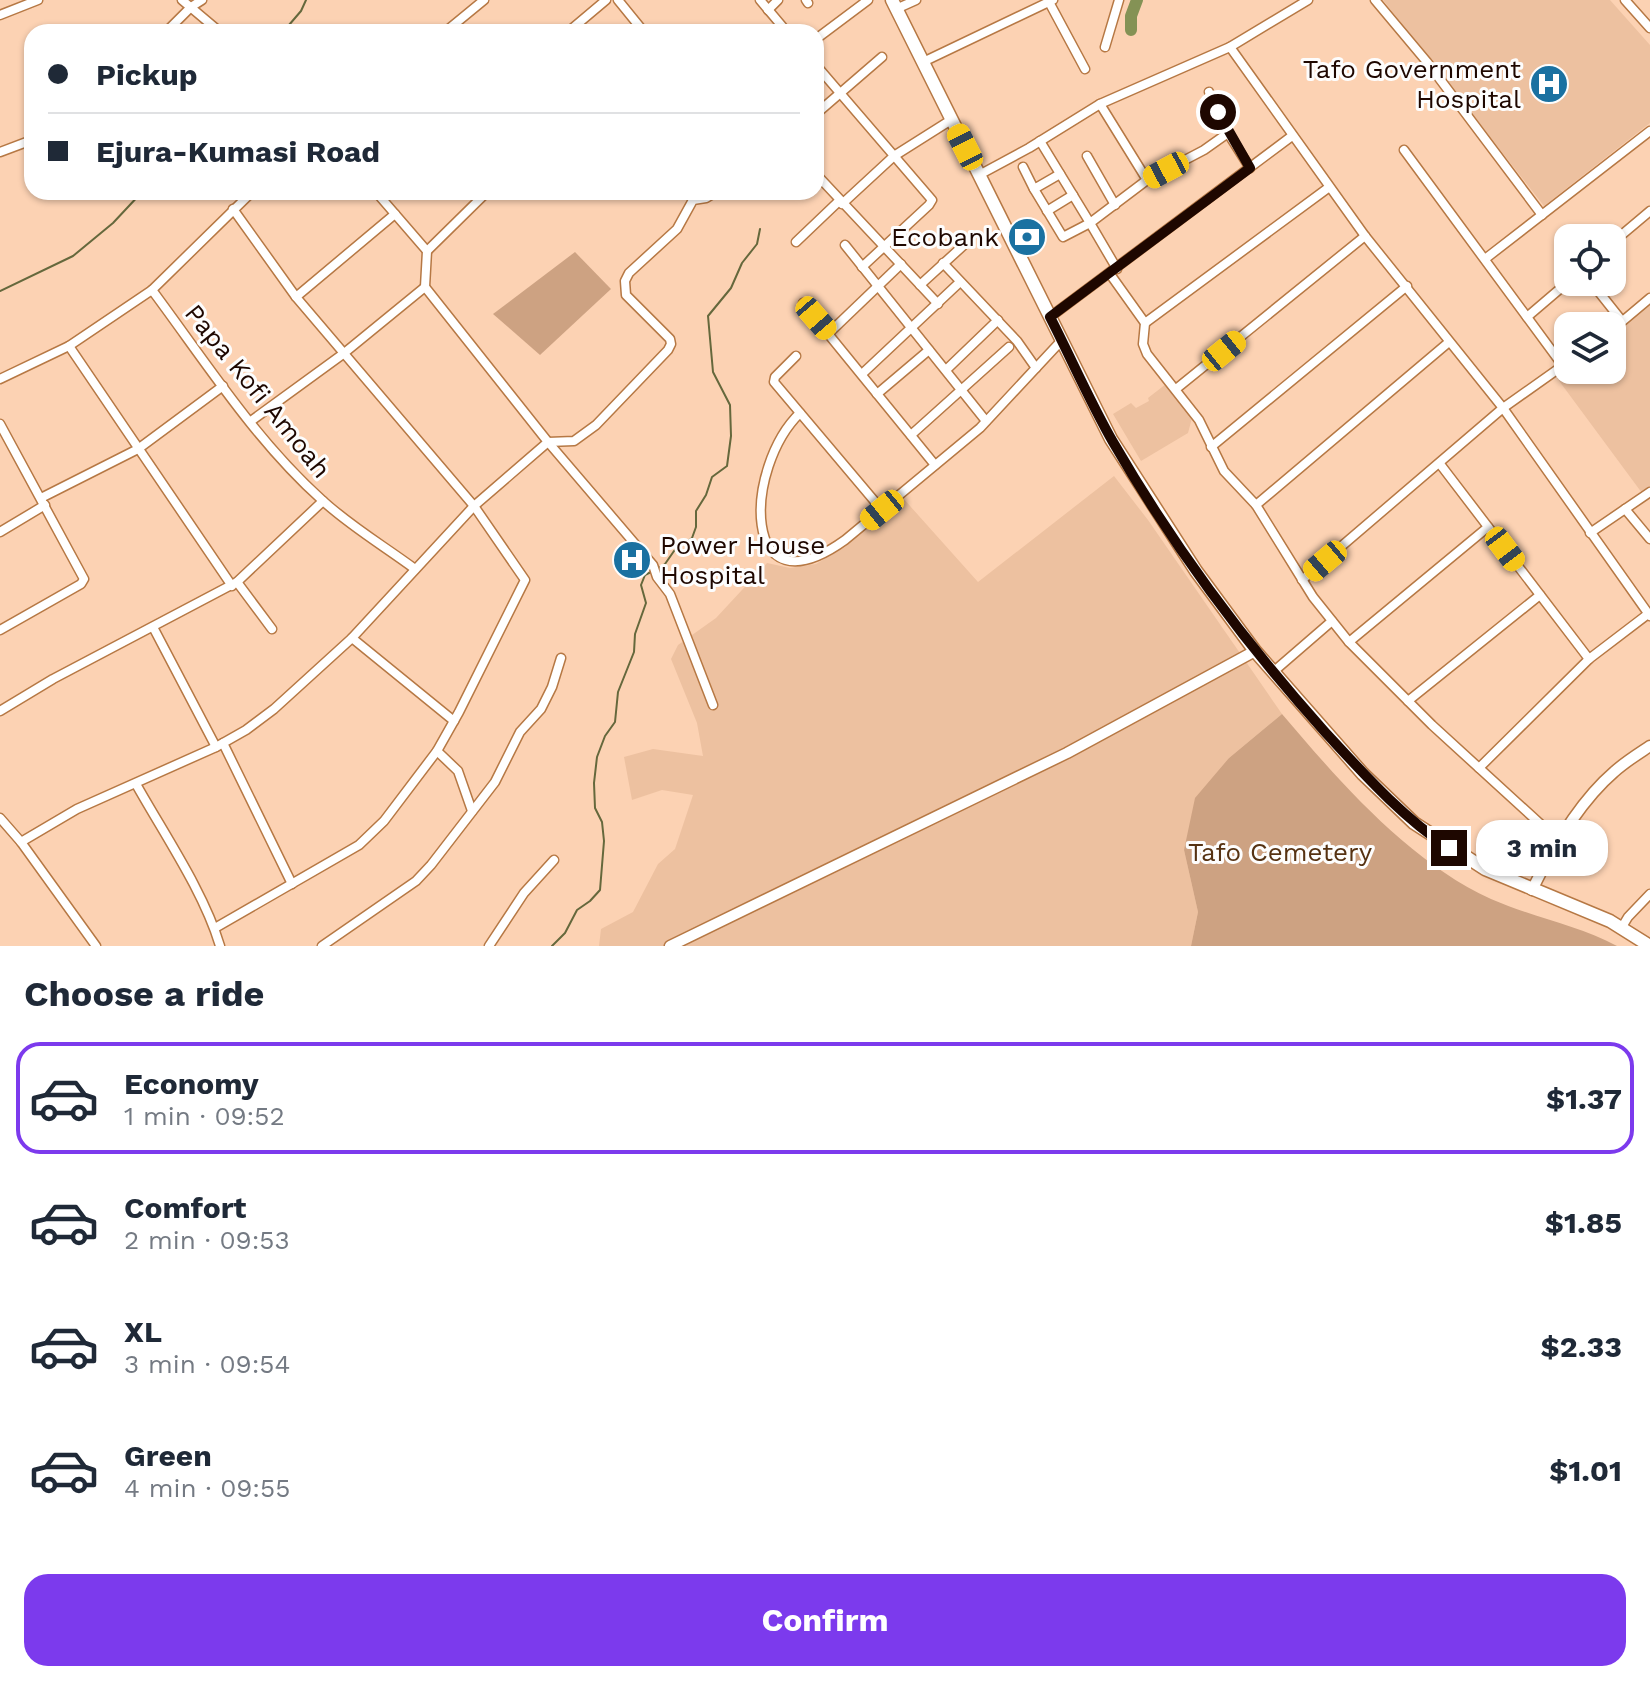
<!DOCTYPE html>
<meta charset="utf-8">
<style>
:root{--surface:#fff;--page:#f2f2f3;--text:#1f2937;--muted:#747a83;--line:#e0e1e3;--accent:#7c3aed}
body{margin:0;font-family:"Work Sans",sans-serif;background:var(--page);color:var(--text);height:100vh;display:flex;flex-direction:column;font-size:30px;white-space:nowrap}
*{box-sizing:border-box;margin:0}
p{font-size:26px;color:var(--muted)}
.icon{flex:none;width:44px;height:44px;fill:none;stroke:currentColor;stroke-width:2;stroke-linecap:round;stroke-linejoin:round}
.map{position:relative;height:946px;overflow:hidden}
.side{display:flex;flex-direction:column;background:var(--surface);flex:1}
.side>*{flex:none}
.guide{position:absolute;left:24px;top:24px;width:800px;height:176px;border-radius:24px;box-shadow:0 2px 6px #0004;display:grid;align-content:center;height:176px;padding:0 24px;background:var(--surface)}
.controls{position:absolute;left:1554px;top:224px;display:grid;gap:16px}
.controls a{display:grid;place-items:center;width:72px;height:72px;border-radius:16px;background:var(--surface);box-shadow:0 2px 6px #0004;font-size:40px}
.end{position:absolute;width:36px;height:36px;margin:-18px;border:10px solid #1e0700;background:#fff;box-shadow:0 0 0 4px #fff}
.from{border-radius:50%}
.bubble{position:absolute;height:56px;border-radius:24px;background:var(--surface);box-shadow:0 2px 6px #0004;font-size:26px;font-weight:700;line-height:56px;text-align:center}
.car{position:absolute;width:24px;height:48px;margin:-24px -12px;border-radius:10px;box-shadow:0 0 6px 2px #0007;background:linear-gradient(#f5c518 24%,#345 0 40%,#f5c518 0 76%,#345 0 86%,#f5c518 0)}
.guide b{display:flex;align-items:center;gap:28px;height:76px;font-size:30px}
.guide b+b{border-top:2px solid var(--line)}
.guide i{width:20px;height:20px;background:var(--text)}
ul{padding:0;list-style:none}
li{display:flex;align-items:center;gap:24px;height:112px;margin:0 16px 12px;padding:0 8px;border:4px solid transparent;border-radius:24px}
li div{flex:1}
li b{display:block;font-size:30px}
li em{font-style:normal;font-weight:700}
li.active{border-color:var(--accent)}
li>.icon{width:72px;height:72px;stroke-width:1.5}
h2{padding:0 24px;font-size:36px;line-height:96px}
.primary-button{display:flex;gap:16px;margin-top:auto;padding:16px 24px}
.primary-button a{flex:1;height:92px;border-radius:24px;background:var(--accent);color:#fff;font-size:32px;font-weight:700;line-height:92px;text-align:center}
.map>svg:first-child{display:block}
</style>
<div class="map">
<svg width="1650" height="946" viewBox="0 0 1650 946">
<rect width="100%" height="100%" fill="#fcd2b3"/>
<g fill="#edc1a0">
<polygon points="1383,0 1610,0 1650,45 1650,123 1544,206"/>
<polygon points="1650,304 1650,488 1642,493 1557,378 1568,369 1612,370 1612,334"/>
<polygon points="1166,384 1186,405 1192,418 1188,433 1141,461 1113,414 1131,403 1136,408 1149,401 1148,398"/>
<polygon points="1114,476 1148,520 1282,714 1229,758 1184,850 1198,912 1191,946 599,946 601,929 633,912 658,864 675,849 693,795 662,790 632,800 624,757 653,749 703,756 697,723 671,659 678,645 716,618 767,563 790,568 816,564 845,547 902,497 978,582"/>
</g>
<g fill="#cda282">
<polygon points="575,252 611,289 540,355 493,314"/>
<path d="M1282,714c58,68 126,147 209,185 41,18 87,26 126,47h-426l7,-34 -14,-62 11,-52 34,-40z"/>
</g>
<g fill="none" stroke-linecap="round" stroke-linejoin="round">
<g stroke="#65683c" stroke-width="2">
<polyline points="283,32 301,11 306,0"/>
<polyline points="0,291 73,256 113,223 142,192"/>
<polyline points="657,569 665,564 674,551 692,538 696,527 696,511 706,495 712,477 727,466 731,436 730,405 713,372 708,316 731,288 742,263 757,244 760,229"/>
<polyline points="552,946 565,933 577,910 590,901 600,890 604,841 602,822 595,808 594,783 597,757 605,736 615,722 618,692 634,652 635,634 646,603 641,585 645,575 651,572"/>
</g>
<polyline stroke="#849255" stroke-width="12" points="1131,30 1131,16 1137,0"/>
<defs>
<g id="minor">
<polyline points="182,0 220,32"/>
<polyline points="618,0 644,32"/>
<polyline points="760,0 787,32"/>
<polyline points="806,0 808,3"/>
<polyline points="1375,0 1427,62 1542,215"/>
<polyline points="1625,0 1650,28"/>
<polyline points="1049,2 1085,69"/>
<polyline points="896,9 916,0"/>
<polyline points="768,10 778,0"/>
<polyline points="0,15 38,0"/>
<polyline points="166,32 191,7 202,0"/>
<polyline points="445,32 484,0"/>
<polyline points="568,32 606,0"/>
<polyline points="816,39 868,0"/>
<polyline points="1105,47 1119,0"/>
<polyline points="1230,47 1365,236 1503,408 1650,616"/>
<polyline points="923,62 1053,0"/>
<polyline points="816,65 932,200 929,205 862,267"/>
<polyline points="1209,92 1228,133 1250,168"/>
<polyline points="1100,104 1147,180 1090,223 1117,269"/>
<polyline points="816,114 882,57"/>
<polyline points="1404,150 1563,366"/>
<polyline points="0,152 32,140"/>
<polyline points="1087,156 1115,205"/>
<polyline points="1023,167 1034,189 1060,174"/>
<polyline points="816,174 938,304"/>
<polyline points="979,175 1029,148 1100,104 1230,47 1308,0"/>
<polyline points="1147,180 1204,150 1228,133"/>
<polyline points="1034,189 1063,237 1090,223 1040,141"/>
<polyline points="376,192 427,251 425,287 548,442 653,565 657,577 670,594 713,705"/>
<polyline points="78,194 81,192"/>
<polyline points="842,204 894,156 951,120"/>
<polyline points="1047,211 1073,195"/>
<polyline points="796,242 839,201"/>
<polyline points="1612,243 1650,211"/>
<polyline points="845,245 986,421"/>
<polyline points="427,251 487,192"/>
<polyline points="1485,259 1650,131"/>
<polyline points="943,263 1017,341 1036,368"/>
<polyline points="1110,274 1145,323 1143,344 1147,354 1199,420 1224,471 1256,505 1313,597 1349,642 1432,725 1559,841"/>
<polyline points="1591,282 1622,321"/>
<polyline points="920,285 965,244"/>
<path d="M152,290c53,71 103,150 170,210 28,26 62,46 93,69"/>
<polyline points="296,297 395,214"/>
<polyline points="803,303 935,465"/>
<polyline points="1050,317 1292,136"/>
<polyline points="1527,317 1568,282"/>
<polyline points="1145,323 1328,188"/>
<polyline points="1612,330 1650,298"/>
<polyline points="829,333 901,264"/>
<polyline points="69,346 232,586"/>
<polyline points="796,356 775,377 774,382 882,510"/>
<polyline points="946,370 998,320"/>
<polyline points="862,374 960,282"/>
<polyline points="0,379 69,346 152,290 252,192"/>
<polyline points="1176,389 1365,236"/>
<polyline points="877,394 929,350"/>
<path d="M800,413c-56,54 -61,203 45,127l135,-112 82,-88"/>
<polyline points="251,421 343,354 425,287"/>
<polyline points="0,424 84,579 81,584 0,630"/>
<polyline points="911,435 1009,347"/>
<polyline points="1211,447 1407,286"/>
<polyline points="1440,464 1589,659"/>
<polyline points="41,498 138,449 223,386"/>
<polyline points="1256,505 1449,342"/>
<polyline points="1625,509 1650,539"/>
<polyline points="0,532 45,505"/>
<polyline points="1590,533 1650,492"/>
<polyline points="1302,580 1503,408 1568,362"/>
<polyline points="237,582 272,629"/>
<polyline points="153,627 216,747"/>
<polyline points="352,638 454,721"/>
<polyline points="1349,642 1488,527"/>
<polyline points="1273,672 1332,621"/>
<polyline points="1408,701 1540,595"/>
<polyline points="0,711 53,679 237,582 323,501"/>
<polyline points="223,743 292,884"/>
<polyline points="437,751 458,771 472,811"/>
<polyline points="1479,768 1589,659 1648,614"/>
<path d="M136,784c28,50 68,108 84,162"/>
<polyline points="0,818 21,842 96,946"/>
<polyline points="21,842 77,809 216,747 246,730 274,709 352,638 474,506 548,442 574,441 596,425 668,350 671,344 670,339 626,295 625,281 629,273 677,229 693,200 706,198 716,192"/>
<polyline points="1622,927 1628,917 1650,894"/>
<polyline points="215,928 359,845 384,821 437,751 459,712 525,580 474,506 296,297 233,209"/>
<polyline points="322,946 416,881 431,865 495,782 520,732 541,709 552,687 561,658"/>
<polyline points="489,946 524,893 554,860"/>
</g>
<g id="tertiary">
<path d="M1532,890c20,-41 47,-88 82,-118 11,-10 24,-18 36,-26"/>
<polyline points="670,946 1067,753 1255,651"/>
</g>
<polyline id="primary" points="892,0 1111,439 1196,571 1255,651 1363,774 1414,823 1485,869 1610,921 1650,946"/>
</defs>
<use href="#minor" stroke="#b67844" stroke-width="11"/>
<use href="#tertiary" stroke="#b67844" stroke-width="13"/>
<use href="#primary" stroke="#b67844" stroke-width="15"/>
<use href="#minor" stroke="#fff" stroke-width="8"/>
<use href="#tertiary" stroke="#fff" stroke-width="10"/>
<use href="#primary" stroke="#fff" stroke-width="12"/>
</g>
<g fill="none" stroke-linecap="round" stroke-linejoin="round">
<path stroke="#1e0700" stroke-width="10" d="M1218,112l32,56 -200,149c21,41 40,85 63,125 60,104 132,201 212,290 39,42 76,84 124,116"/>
</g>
<defs>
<symbol id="hospital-disc" viewBox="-11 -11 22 22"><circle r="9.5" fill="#1a71a1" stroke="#fdfdfd"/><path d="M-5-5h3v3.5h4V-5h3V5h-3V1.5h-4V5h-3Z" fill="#fff"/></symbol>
<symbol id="bank-disc" viewBox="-11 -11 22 22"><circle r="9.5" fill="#1a71a1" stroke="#fdfdfd"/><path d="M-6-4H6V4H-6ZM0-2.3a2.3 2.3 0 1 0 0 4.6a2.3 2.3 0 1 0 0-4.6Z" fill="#fff"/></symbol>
</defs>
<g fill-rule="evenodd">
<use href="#hospital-disc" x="1527" y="62" width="44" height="44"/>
<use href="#bank-disc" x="1005" y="215" width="44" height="44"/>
<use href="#hospital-disc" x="610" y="538" width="44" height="44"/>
</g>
<g text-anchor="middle" stroke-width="6" stroke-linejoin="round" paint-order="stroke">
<g font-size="26" fill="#1e0700" stroke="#fdfdfd" text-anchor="end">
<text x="1521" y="78">Tafo Government<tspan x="1521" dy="30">Hospital</tspan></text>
<text x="999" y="246">Ecobank</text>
<text x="660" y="554" text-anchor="start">Power House<tspan x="660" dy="30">Hospital</tspan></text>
</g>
<g font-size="26" fill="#1e0700" stroke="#fdfdfd">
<text transform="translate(258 391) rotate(51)" y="9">Papa Kofi Amoah</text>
</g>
<g font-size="26" fill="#563212" stroke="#fdfdfd">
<text x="1280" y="861">Tafo Cemetery</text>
</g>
</g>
</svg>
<div class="controls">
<a><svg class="icon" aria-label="locate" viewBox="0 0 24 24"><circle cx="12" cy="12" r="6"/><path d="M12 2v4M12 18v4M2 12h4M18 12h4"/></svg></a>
<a><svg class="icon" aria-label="layers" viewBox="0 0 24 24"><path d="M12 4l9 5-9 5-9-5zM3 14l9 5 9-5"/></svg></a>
</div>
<i class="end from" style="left:1218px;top:112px"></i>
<i class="end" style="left:1449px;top:848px"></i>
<div class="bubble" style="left:1476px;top:820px;width:132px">3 min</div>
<i class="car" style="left:965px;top:147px;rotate:333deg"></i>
<i class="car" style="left:1166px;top:170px;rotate:242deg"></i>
<i class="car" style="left:816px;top:318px;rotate:139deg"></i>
<i class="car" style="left:1224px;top:351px;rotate:51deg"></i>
<i class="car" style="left:882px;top:510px;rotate:231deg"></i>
<i class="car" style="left:1505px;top:549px;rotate:143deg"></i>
<i class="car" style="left:1325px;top:561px;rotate:230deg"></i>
<div class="guide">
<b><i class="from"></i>Pickup</b>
<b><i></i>Ejura-Kumasi Road</b>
</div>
</div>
<section class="side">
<h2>Choose a ride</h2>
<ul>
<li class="active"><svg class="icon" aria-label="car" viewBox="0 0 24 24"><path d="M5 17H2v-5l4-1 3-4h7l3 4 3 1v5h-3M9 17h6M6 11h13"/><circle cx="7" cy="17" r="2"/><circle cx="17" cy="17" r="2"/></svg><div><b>Economy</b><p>1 min · 09:52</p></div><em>$1.37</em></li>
<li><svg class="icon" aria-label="car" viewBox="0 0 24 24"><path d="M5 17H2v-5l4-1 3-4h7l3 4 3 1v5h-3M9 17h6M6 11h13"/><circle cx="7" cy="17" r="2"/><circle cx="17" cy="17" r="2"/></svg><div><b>Comfort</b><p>2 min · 09:53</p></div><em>$1.85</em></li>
<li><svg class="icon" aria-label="car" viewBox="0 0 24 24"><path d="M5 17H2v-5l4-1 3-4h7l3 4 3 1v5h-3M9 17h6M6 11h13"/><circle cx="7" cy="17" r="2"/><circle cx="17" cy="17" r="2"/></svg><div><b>XL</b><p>3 min · 09:54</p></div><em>$2.33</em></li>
<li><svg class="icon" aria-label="car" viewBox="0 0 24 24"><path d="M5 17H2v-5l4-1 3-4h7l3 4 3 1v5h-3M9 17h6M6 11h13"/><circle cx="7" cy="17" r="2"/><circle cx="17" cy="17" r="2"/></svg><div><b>Green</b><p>4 min · 09:55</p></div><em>$1.01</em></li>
</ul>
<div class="primary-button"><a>Confirm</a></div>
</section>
